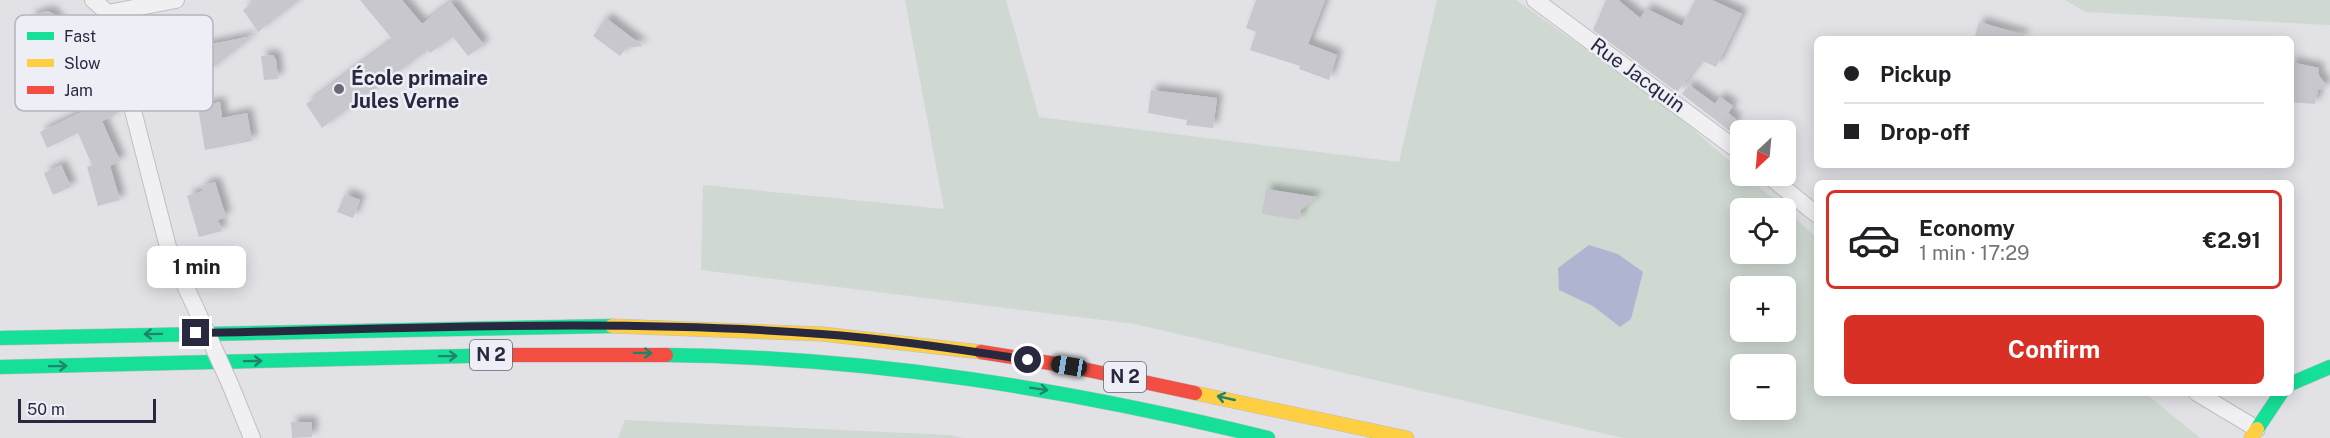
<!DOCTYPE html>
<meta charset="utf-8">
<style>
:root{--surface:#fff;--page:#f6f6f6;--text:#202124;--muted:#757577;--line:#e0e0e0;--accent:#d93025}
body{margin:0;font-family:"Public Sans",sans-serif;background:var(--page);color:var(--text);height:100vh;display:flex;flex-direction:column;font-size:22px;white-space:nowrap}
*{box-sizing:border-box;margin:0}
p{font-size:20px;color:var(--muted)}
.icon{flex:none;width:33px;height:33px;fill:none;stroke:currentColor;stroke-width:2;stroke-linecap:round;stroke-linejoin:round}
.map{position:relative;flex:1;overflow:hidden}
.side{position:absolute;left:1814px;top:180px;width:480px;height:216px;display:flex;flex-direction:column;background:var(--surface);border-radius:9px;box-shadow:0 3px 15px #0003}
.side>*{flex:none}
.guide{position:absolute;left:1814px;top:36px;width:480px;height:132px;border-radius:9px;box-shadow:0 3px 15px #0003;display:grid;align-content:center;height:132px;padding:0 30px;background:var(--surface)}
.needle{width:39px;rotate:206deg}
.controls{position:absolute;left:1730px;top:120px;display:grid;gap:12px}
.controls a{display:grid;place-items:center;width:66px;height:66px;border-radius:9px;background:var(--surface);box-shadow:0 3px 15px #0003;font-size:30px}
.scale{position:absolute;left:18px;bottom:15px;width:138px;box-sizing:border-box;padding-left:6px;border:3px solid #28293f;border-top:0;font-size:16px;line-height:21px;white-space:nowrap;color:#28293f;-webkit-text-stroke:4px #eeeff6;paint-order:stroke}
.end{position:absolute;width:27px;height:27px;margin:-14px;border:8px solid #28293f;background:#fff;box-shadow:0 0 0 3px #fff}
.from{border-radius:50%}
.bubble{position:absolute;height:42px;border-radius:9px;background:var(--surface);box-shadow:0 3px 15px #0003;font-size:20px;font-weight:700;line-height:42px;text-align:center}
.car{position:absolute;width:18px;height:36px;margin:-18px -9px;border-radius:8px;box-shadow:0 0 4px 2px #0007;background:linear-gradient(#222 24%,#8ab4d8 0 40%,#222 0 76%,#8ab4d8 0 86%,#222 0)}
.guide b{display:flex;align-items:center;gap:21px;height:57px;font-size:22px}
.guide b+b{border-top:2px solid var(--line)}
.guide i{width:15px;height:15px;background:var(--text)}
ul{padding:10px 0 0;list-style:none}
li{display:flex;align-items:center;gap:18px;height:99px;margin:0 12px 9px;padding:0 18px;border:3px solid transparent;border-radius:9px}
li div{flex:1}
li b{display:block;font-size:22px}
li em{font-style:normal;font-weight:700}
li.current{border-color:var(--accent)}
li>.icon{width:54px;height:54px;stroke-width:1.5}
.cta{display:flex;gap:12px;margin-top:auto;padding:12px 30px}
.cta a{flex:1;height:69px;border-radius:9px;background:var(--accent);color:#fff;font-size:24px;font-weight:700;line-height:69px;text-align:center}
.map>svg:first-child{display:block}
</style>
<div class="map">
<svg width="2330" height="438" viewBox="0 0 2330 438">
<defs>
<filter id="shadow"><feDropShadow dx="5.5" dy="-5.5" stdDeviation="3" flood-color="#0004"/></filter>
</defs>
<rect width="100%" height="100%" fill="#e1e1e6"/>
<g fill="#cfd9d2" fill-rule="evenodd">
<path d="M905,0h101l33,117 360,45 38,-162h79l150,106 74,64v6h6l38,32h-44v46h45v-45l31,28v156h329l55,45h-577l-488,-114 -434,-54 2,-85 241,24zM1740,286h45v46h-45zM1740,364h45v46h-45z"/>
<polygon points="2065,0 2330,0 2330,25 2086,12"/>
<polygon points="625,420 949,435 964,438 618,438"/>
</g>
<polygon fill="#afb5d1" points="1589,245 1618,254 1643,272 1631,319 1620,327 1593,306 1559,290 1558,268"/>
<g fill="#c7c7cd" filter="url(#shadow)">
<polygon points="256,0 299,0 258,32 243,10"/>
<polygon points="360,0 402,0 422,24 451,2 484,45 468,56 453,37 430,53 428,50 322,128 306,104 393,40"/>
<polygon points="1256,0 1325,0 1308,44 1337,55 1329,80 1299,69 1300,66 1250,50 1256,32 1246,28"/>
<polygon points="1606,0 1618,0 1640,18 1647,9 1682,26 1695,0 1712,0 1742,14 1716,67 1701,60 1677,92 1593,30"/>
<polygon points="47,11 54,14 73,48 86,44 114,116 102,121 120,161 110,166 120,200 98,206 87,167 92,165 78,133 47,148 40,132 82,112 58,43 48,48 29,17"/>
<polygon points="606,18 643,46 626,48 620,56 593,36"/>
<polygon points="1979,22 2024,35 2023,39 1974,39"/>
<polygon points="253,36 206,73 201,46"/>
<polygon points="273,55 276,60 278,79 264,80 261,56"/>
<polygon points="2290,62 2319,68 2318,74 2327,87 2318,90 2315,104 2290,102"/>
<polygon points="1689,85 1715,104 1720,97 1733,106 1728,113 1736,119 1731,132 1682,94"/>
<polygon points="1151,90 1217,98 1213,128 1186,125 1187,120 1148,113"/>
<polygon points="220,102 222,118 247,113 252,141 205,150 198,107"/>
<polygon points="61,165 71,187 53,195 44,173"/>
<polygon points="215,182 226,217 218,220 222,231 199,237 187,196 203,191 201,186"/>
<polygon points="1266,189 1317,197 1301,210 1299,220 1262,214"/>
<polygon points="345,194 360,200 353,218 337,212"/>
<polygon points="291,422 312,422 312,437 292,438"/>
</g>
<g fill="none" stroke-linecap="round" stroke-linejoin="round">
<defs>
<g id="street">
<polyline points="93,0 108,13 169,251 197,311"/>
<polyline points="1535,0 1740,152"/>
<polyline points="108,13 176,0"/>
<polyline points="1769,176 1816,214"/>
<polyline points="230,384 252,438"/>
<polyline points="2197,393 2257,429"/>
</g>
<g id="fast">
<polyline points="0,338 612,326"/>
<path d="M666,355c204,2 403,34 602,83"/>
<polyline points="0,367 508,355"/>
<polyline points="2290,384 2330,367"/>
<polyline points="2257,429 2281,393"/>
</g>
<g id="slow">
<polyline points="612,326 822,334 981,352"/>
<polyline points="1195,393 1407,438"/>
<polyline points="2251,438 2257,429"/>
</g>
<g id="jam">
<polyline points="981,352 1069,366 1195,393"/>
<polyline points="508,355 666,355"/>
</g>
</defs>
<use href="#street" stroke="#bfbfc4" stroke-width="18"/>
<use href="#fast" stroke="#bdbec3" stroke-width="15"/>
<use href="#slow" stroke="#bdbec3" stroke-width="15"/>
<use href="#jam" stroke="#bdbec3" stroke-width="15"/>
<use href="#street" stroke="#f0f0f2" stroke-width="16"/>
<use href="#fast" stroke="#16e098" stroke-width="14"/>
<use href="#slow" stroke="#ffcf43" stroke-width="14"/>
<use href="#jam" stroke="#f24e42" stroke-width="14"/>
<defs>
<polyline id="street-bridge" points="197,311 230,384"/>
</defs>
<use href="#street-bridge" stroke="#bfbfc4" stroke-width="18" stroke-linecap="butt"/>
<use href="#street-bridge" stroke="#f0f0f2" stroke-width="16"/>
</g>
<defs><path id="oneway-shaft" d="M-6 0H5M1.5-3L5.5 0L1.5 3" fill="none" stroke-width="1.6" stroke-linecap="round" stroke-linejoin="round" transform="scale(1.5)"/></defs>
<g stroke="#1f846c">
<use href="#oneway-shaft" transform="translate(153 334) rotate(179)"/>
<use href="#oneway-shaft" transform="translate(643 353) rotate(1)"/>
<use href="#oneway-shaft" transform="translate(448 356) rotate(-1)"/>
<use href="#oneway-shaft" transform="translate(253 361) rotate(-1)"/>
<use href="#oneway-shaft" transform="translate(58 366) rotate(-1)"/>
<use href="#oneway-shaft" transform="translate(1039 389) rotate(9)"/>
<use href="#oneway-shaft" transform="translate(1226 398) rotate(-167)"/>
</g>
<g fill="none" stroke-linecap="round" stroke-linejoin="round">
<path stroke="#28293f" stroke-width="8" d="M196,333c208,-4 417,-15 625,1 69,5 138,15 207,26"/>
</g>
<circle fill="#696979" stroke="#eeeff6" stroke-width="2" cx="339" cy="89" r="6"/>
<g text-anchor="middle" stroke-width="5" stroke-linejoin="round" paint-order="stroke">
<g fill="#eeeff6" stroke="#636476" stroke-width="1.5">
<rect x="470" y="340" width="42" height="30" rx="4.5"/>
<rect x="1104" y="362" width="42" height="30" rx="4.5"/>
</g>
<g font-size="18" font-weight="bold" fill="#28293f">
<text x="491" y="361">N 2</text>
<text x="1125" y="383">N 2</text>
</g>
<g font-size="20" fill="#28293f" stroke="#eeeff6">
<text transform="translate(1638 75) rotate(36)" y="7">Rue Jacquin</text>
</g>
<g font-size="20" font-weight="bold" fill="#28293f" stroke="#eeeff6" text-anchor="start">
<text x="351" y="85">École primaire<tspan x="351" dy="23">Jules Verne</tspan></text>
</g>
</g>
<rect x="15" y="15" width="198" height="96" rx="9" fill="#eeeff6" stroke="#b3b4bf" stroke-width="1.5"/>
<rect x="27" y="32" width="27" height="8" fill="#16e098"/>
<rect x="27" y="59" width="27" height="8" fill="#ffcf43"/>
<rect x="27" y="86" width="27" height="8" fill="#f24e42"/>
<g font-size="16" fill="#28293f">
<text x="64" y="42">Fast</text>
<text x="64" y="69">Slow</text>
<text x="64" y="96">Jam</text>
</g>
</svg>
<div class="controls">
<a><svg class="needle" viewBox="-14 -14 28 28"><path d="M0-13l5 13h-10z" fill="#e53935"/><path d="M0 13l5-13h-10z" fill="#757577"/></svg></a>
<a><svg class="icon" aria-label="locate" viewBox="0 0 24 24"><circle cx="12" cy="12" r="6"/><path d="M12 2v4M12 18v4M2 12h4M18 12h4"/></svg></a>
<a>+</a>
<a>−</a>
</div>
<div class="scale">50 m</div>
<i class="end from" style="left:1028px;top:360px"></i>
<i class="end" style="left:196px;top:333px"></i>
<div class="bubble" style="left:147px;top:246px;width:99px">1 min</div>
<i class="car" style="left:1069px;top:366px;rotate:279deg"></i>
<div class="guide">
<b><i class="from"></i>Pickup</b>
<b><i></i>Drop-off</b>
</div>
<section class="side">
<ul>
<li class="current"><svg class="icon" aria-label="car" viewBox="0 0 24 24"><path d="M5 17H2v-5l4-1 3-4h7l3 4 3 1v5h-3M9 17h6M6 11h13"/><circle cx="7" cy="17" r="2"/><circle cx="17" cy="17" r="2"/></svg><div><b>Economy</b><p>1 min · 17:29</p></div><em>€2.91</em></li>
</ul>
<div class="cta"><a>Confirm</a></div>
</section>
</div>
